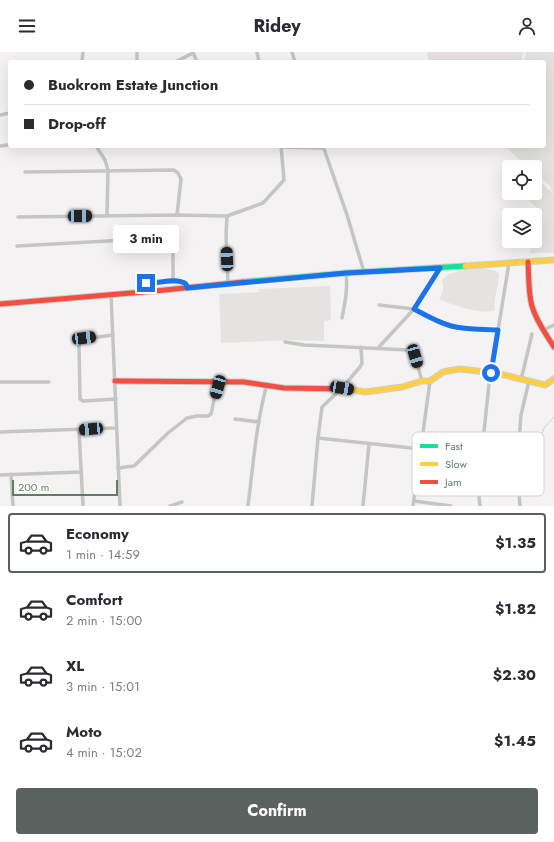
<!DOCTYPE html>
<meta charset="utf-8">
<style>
:root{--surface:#fff;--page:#f7f7f7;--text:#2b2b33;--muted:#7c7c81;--line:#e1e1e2;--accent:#5a625f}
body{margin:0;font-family:Jost,sans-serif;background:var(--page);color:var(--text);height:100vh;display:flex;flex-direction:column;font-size:15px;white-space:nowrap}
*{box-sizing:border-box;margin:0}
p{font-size:13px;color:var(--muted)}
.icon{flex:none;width:22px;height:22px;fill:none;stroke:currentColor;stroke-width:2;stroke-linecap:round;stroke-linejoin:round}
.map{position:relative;height:454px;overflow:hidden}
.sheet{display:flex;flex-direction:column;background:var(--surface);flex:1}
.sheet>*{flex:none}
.banner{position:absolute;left:8px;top:8px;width:538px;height:88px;border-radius:4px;box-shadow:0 4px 16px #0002;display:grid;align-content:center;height:88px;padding:0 16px;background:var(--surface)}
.controls{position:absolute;left:502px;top:108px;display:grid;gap:8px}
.controls a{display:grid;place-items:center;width:40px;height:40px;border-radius:4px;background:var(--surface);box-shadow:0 4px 16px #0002;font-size:20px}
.scale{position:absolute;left:12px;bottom:10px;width:106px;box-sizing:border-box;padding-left:4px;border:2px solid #607b63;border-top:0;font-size:11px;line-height:14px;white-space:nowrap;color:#607b63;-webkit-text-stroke:3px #fff;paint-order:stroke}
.end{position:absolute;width:18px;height:18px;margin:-9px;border:5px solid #1a73e8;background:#fff;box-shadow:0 0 0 2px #fff}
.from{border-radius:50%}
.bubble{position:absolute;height:28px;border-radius:4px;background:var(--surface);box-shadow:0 4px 16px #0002;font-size:13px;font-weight:700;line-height:28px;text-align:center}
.car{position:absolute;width:12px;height:24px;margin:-12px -6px;border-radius:5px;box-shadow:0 0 3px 1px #0007;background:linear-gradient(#222 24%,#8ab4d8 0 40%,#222 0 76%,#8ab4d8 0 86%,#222 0)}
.banner b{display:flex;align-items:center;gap:14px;height:38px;font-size:15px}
.banner b+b{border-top:1px solid var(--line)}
.banner i{width:10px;height:10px;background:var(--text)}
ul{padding:7px 0 0;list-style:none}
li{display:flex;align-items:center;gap:12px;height:60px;margin:0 8px 6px;padding:0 8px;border:2px solid transparent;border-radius:4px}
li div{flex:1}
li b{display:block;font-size:15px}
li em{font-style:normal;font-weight:700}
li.selected{border-color:var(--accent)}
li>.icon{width:36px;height:36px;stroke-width:1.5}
.primary-button{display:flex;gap:8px;margin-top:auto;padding:8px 16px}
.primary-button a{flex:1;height:46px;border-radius:4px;background:var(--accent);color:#fff;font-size:16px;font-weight:700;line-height:46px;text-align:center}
header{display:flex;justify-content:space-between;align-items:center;height:52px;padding:0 16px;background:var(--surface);font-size:18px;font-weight:700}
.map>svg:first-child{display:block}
</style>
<header><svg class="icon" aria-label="menu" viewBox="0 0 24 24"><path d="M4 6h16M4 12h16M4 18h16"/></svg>Ridey<svg class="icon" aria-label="person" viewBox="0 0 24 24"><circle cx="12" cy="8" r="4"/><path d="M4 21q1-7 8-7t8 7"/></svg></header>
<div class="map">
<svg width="554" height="454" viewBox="0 0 554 454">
<rect width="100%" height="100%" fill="#f4f2f3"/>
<g fill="#e4e3e2">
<polygon points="526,0 554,0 554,141 551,138 550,134 535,121 535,115 528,115 504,94 544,94 544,10 524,10"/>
<polygon points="330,234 331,268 324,269 324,289 292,288 221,291 219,242 259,240 259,237"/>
</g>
<g fill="#e6e2e1">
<polygon points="427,0 524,0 521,10 429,10"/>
<polygon points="550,0 554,0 554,132 511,94 544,94 544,10 529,10 531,2 549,8"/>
<polygon points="535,126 554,142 554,201 530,201 532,189 535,189 535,167 537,156 525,145 525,141 535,141"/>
<path d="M482,216l14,3 3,3c0,12 -6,23 -4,36 -10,6 -46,-6 -56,-11 6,-9 4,-10 3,-19l7,-6 18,-5z"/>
</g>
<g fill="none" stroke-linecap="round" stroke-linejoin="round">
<polyline stroke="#cdd5cb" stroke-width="1" points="528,405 541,384 544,376 554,365"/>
<defs>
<polyline id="fast" points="243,230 346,221 465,214"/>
<g id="slow">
<polyline points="465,214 554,208"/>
<polyline points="348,337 365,340 402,335 422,329 430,329 443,320 459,317 496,321 545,333 554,327"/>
</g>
<g id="jam">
<path d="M528,210c1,14 0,30 4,44 4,15 14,28 22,41"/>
<polyline points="0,252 155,239 243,230"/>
<polyline points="115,329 244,330 284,336 348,337"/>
</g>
</defs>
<use href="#fast" stroke="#cecfce" stroke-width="7"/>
<use href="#slow" stroke="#cecfce" stroke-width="7"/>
<use href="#jam" stroke="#cecfce" stroke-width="7"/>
<g stroke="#c4c6c4" stroke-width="3.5">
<polyline points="193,0 197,10"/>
<polyline points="257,0 259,10"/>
<polyline points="292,0 295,10"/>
<polyline points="82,10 83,0"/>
<polyline points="137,10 137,0"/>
<polyline points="175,10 193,1"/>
<polyline points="0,63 10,61"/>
<polyline points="0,94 8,93"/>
<polyline points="96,94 105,108 108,118 107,164"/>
<polyline points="323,94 347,163 364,220"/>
<polyline points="281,95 323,96"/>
<polyline points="25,120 174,118 178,121 181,127 177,163"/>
<polyline points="227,164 226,183 228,231"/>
<polyline points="18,165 177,163 227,164 263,151 284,128 281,94"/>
<polyline points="17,194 162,186 169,188 173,201 173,229"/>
<path d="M136,224l2,5c16,5 31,-1 47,1l2,6"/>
<polyline points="111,242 120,454"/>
<polyline points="379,253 414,257 438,269 450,273 462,276 498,278"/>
<path d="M342,266c3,-15 6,-30 4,-45"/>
<polyline points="543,278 554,273"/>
<polyline points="113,283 84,287 80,289 79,293 80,347 83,349 116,347"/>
<polyline points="285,290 304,293 409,298 415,304 422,329"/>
<polyline points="378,296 414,257 440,216"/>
<polyline points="491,321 509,211"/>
<polyline points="521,328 532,282"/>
<polyline points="0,330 49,330"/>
<polyline points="235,367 259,370"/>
<polyline points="79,378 83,454"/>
<polyline points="0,380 116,376"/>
<polyline points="318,386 421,397"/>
<polyline points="118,416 134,414 168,381 187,366 197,364 208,364 211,362 215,343 220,330"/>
<polyline points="11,422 13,454"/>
<polyline points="0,423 81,420"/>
<polyline points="414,449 451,454"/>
<polyline points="170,454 182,450"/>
<path d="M248,454c5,-40 8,-82 19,-122"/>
<polyline points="312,454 318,386 322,355 342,336 360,315 362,311 361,295"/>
<polyline points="363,454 369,392"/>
<polyline points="413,454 430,329"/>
<polyline points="480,454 478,435 490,323"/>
<polyline points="520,454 517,416 521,363 529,329"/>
</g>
<use href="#fast" stroke="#16e098" stroke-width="5"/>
<use href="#slow" stroke="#ffcf43" stroke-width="5"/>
<use href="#jam" stroke="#f24e42" stroke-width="5"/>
</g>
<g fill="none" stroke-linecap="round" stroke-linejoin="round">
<path stroke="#1a73e8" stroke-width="5" d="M146,231c12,1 29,-6 40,1l1,4 159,-15 94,-5 -26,41c11,6 23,13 37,17 15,4 31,3 47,4l-7,43"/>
</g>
<rect x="412" y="380" width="132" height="64" rx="6" fill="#fff" stroke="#cfd7d0" stroke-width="1"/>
<rect x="420" y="392" width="18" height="4" fill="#16e098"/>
<rect x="420" y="410" width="18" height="4" fill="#ffcf43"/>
<rect x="420" y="428" width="18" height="4" fill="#f24e42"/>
<g font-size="11" fill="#607b63">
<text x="445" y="398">Fast</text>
<text x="445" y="416">Slow</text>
<text x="445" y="434">Jam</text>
</g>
</svg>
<div class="controls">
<a><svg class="icon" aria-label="locate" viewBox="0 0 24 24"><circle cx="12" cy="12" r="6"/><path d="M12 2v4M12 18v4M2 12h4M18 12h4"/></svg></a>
<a><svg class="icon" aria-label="layers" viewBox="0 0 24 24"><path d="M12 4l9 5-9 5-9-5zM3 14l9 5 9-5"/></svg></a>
</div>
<div class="scale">200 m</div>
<i class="end from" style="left:491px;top:321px"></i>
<i class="end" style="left:146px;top:231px"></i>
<div class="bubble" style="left:113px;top:173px;width:66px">3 min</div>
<i class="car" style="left:80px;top:164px;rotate:89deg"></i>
<i class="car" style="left:227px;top:207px;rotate:358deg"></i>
<i class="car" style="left:84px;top:286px;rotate:83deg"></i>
<i class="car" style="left:415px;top:304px;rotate:164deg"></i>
<i class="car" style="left:218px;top:335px;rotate:196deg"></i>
<i class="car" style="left:342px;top:336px;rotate:100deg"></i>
<i class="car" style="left:91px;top:377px;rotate:265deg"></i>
<div class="banner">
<b><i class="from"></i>Buokrom Estate Junction</b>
<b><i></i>Drop-off</b>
</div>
</div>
<section class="sheet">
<ul>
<li class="selected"><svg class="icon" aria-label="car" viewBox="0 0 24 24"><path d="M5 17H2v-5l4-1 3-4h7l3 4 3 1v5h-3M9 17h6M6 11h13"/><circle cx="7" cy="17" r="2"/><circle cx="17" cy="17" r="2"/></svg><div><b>Economy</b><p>1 min · 14:59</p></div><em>$1.35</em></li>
<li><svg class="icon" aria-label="car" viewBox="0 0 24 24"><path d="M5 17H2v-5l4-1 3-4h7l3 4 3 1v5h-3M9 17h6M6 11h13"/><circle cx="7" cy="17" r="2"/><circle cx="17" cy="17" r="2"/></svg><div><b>Comfort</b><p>2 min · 15:00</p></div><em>$1.82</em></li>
<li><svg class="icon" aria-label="car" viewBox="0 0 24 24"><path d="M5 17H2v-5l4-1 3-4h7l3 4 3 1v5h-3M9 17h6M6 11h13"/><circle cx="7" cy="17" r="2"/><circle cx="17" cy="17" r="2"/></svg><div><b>XL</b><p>3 min · 15:01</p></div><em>$2.30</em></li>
<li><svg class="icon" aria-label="car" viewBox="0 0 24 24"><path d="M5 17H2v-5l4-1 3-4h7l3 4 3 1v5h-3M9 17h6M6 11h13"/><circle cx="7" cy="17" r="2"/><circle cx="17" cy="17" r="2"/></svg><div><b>Moto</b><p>4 min · 15:02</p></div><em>$1.45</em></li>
</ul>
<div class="primary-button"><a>Confirm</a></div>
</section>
